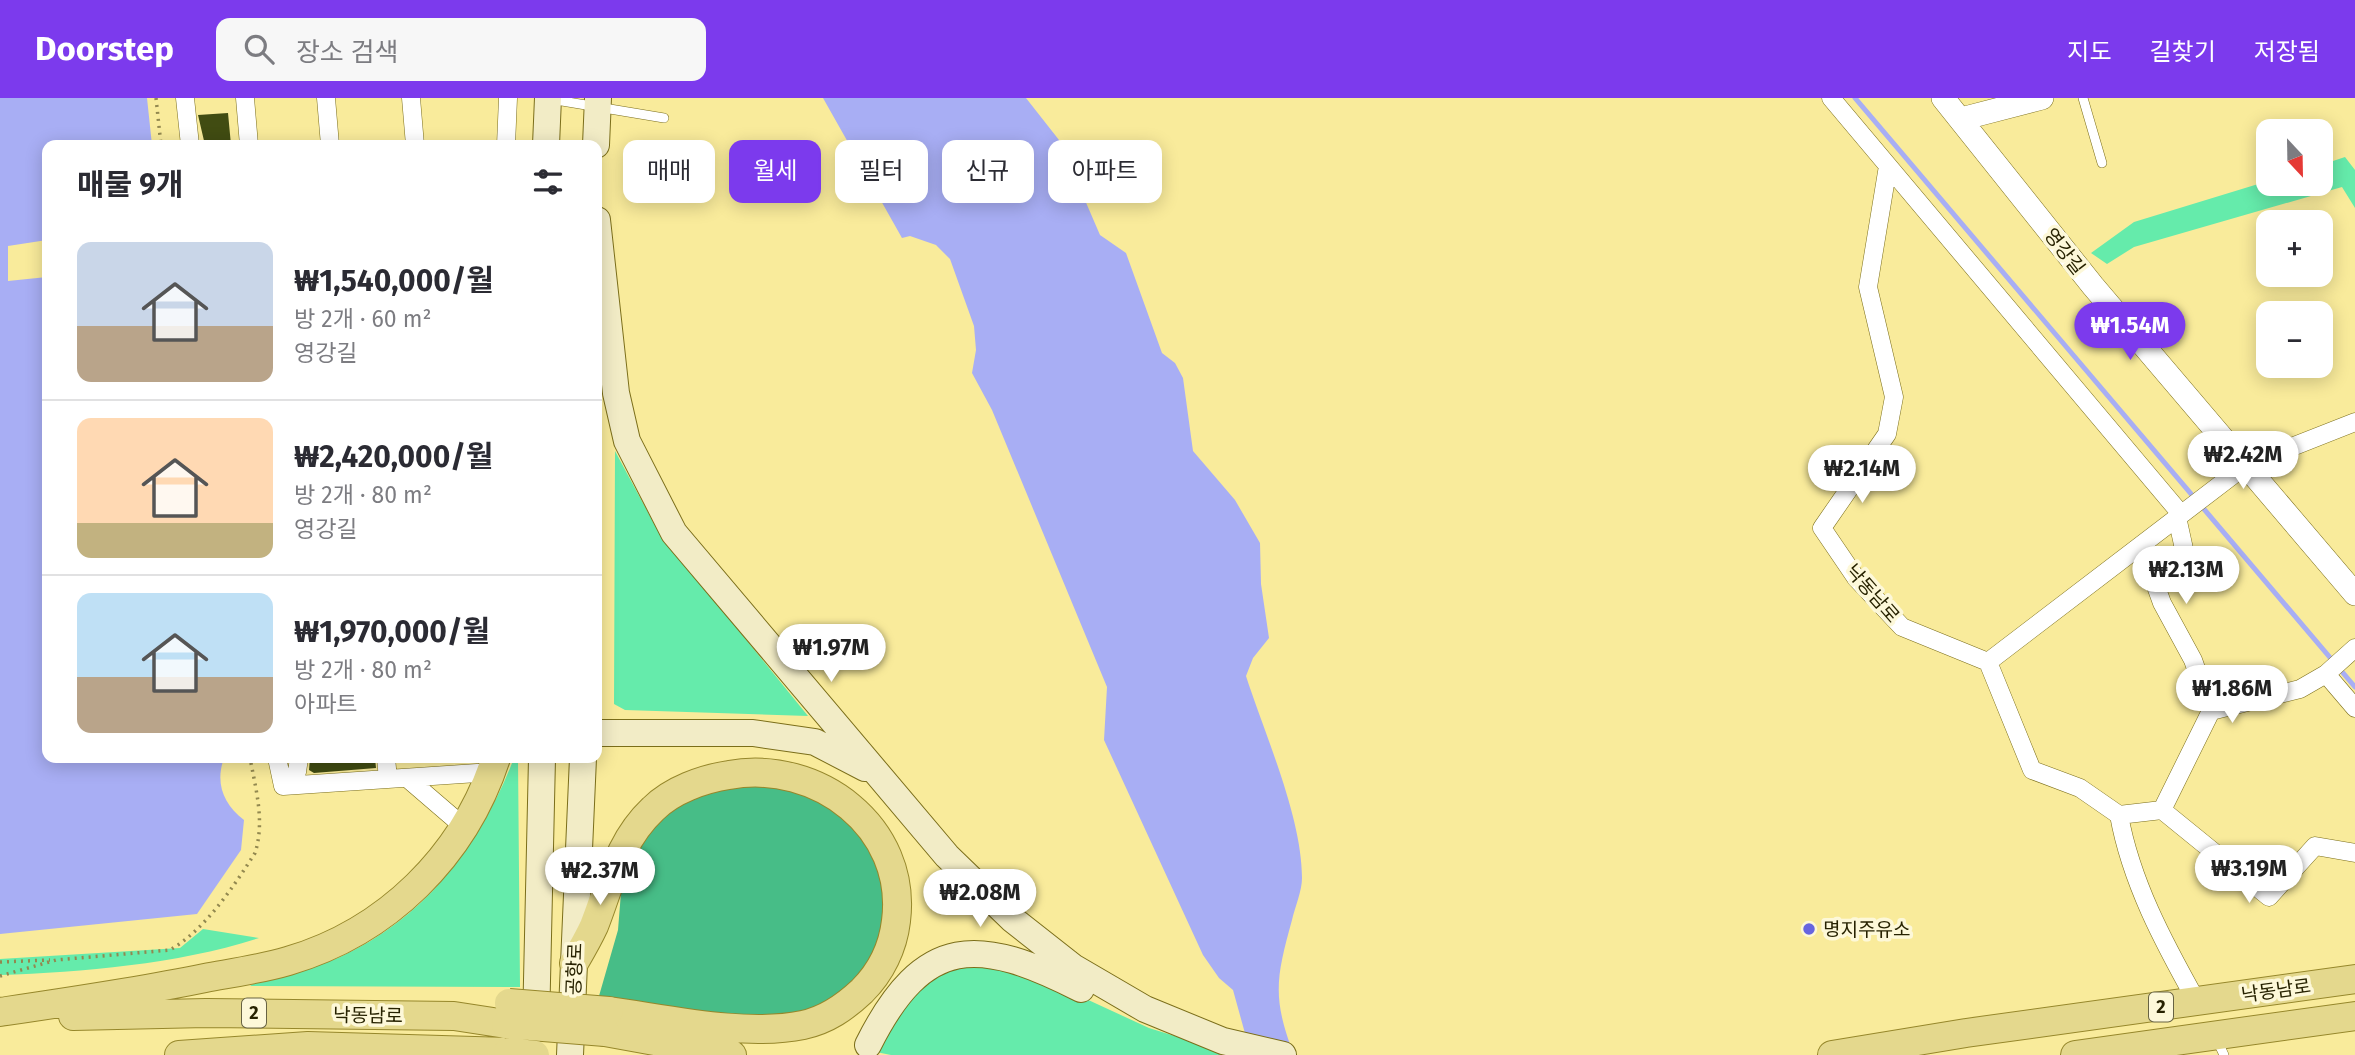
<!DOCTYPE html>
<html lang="ko">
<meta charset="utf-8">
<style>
:root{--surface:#fff;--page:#f7f7f7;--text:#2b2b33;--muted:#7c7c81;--line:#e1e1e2;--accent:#7c3aed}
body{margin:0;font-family:"Fira Sans","Noto Sans KR",sans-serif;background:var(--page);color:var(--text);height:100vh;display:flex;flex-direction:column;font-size:26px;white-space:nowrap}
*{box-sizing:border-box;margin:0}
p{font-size:23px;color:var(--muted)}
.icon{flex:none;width:38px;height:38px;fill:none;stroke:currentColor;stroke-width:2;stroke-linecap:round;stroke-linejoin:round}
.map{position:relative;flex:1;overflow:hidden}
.drawer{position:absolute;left:42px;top:42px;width:560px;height:623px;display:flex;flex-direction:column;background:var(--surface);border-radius:14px;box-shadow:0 4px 18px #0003}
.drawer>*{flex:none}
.banner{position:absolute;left:623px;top:42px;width:665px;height:63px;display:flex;gap:14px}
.needle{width:46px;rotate:158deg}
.tools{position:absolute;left:2256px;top:21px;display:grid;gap:14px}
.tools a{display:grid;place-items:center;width:77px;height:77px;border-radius:14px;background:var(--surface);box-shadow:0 4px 18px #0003;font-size:35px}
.price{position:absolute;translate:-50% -60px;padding:0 16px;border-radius:24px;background:#fff;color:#222;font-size:23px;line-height:46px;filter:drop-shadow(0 2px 4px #0008)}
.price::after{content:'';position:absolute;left:50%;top:42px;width:21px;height:16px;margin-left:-10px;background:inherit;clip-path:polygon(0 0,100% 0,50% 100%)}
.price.current{background:var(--accent);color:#fff}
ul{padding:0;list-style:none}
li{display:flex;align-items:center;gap:21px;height:175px;padding:0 35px}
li+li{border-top:2px solid var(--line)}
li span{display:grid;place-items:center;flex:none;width:196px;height:140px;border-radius:14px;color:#555}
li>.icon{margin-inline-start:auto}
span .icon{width:84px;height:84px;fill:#fffc;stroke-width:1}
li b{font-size:30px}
h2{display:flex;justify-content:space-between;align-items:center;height:84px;padding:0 35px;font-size:30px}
.pill{padding:0 24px;border-radius:14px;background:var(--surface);box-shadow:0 4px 18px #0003;font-size:24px;line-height:63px}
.pill.current{background:var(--accent);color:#fff}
header{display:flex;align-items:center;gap:42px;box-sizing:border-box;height:98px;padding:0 35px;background:var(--accent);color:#fff}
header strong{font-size:33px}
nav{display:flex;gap:38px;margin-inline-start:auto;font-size:24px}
.search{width:490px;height:63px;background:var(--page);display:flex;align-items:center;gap:18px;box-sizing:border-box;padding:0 24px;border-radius:14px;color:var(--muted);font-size:26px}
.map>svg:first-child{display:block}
.green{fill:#65ebab}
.forest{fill:#47bd87}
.water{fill:#a8aef4}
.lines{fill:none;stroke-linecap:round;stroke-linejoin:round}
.stream{stroke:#a8aef4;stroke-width:5}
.building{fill:#414c12}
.service-casing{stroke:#7b6e1a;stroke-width:10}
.minor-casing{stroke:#7b6e1a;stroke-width:19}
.tertiary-casing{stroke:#7b6e1a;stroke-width:24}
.secondary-casing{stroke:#7b6e1a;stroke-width:28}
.primary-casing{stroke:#96872b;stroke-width:30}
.path{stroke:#92884f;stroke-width:3.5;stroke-dasharray:2 5;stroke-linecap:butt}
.service{stroke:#fff;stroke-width:9}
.minor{stroke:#fff;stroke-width:18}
.tertiary{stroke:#fff;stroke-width:23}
.secondary{stroke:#f2ecc6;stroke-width:26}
.primary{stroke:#e4d88d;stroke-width:28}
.primary-bridge-casing{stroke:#96872b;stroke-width:30;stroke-linecap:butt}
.primary-bridge{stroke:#e4d88d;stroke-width:28}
.poi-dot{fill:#6765df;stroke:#fdf8d9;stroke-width:2.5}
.labels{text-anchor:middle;stroke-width:7;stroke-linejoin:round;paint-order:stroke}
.shield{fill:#fdf8d9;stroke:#676242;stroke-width:2}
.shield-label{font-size:18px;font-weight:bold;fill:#272201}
.street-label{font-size:19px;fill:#272201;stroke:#fdf8d9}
.poi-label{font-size:19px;fill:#272201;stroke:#fdf8d9;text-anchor:start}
</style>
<header>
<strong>Doorstep</strong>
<div class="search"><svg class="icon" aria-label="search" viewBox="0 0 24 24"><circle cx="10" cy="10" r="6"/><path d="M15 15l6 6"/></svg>장소 검색</div>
<nav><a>지도</a><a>길찾기</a><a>저장됨</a></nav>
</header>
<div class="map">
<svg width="2355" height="957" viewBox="0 0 2355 957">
<rect width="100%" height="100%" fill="#f9eb9b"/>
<path class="green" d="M 2345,59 L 2355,72 L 2355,110 L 2342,89 L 2134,149 L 2107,166 L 2091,155 L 2134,124 L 2268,83 L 2268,86 L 2320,86 L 2321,67 Z
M 615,353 L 658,433 L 808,618 L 625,612 L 614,606 Z
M 514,660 L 518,660 L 520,889 L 250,888 C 263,878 319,869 340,859 C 426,820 481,746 514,660 Z
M 203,831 L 259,840 C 179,866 84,874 0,877 L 0,861 L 180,850 Z
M 983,864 L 1045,882 L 1149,930 L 1236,957 L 891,957 L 876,954 L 898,910 L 947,870 Z"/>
<path class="forest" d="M 775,685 L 842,715 L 882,766 L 887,828 L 856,888 L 800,918 L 742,920 L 599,898 L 618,832 L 622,782 L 628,765 L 660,721 L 688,702 L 727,686 Z"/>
<path class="water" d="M 0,0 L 147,0 L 152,47 L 47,47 L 47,142 L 8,148 L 8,183 L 47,179 L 47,660 L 224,660 C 215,685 223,706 244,722 L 241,752 L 197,816 L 0,836 Z
M 823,0 L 1026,0 L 1059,42 L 1100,137 L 1126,155 L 1162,255 L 1175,265 L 1183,280 L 1193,353 L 1235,402 L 1260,445 L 1261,486 L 1269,540 L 1253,560 L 1246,578 C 1265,637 1302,719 1302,780 C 1302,793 1295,809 1292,822 C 1276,880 1272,900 1294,957 L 1251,957 L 1233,892 L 1219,880 L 1203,857 L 1104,642 L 1107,589 L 992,312 L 972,275 L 976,252 L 974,228 L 950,161 L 936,147 L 910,138 L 902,140 Z"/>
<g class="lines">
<path class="stream" d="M 1855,0 L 2355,589"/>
</g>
<path class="building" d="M 228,15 L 231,47 L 205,47 L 198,17 Z
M 310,660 L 375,660 L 376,670 L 314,675 L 309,672 Z"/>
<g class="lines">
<g class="service-casing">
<path id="service" d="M 2083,0 L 2102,65
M 550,1 L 664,20
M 2217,942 L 2224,957"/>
</g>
<g class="minor-casing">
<path id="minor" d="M 185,0 L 190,47
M 245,0 L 249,47
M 326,0 L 330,47
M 411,0 L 415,47
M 1831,0 L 2181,416
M 506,47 L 508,0
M 1888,68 L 1868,189 L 1894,299 L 1887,336 L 1822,430 L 1856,480 L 1902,529 L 1988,564 L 2032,672 L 2080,690 L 2119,717 C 2131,784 2164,845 2197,904
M 2177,419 L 2184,451 L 2153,480 L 2162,505 L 2193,562 L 2211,613
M 1988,564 L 2246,367 L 2355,324
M 2326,576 L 2355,610
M 277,660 L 283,688
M 386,660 L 388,681
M 407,680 L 464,729
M 283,688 L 492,674
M 283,688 L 297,674 L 299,660
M 2162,712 L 2211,613 L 2300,591 L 2326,576 L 2355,550
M 2162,712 L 2269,799 L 2315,748 L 2355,755
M 2119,717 L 2162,712"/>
</g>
<g class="tertiary-casing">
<path id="tertiary" d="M 1943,0 L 2093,188 L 2355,496
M 1961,21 L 2042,0"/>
</g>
<g class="secondary-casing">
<path id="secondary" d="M 546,47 L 548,0
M 596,47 L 598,0
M 597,122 L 616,295 L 627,343 L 674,435 L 947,758 L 1012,821 L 1073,869 L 1145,911 L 1223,943 L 1283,957
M 597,635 L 753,635 L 815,644 L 865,670
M 536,927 L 542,660
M 868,947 C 924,835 979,839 1081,891
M 570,957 L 583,660"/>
</g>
<g class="primary-casing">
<path id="primary" d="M 574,865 C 581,853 588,841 594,828 C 611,785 618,744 653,711 C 672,692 703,681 729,677 C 817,661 908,729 896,823 C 893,849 881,874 862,893 C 845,909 827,922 803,927 C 745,939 667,921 609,913
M 0,914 C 68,904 137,894 205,880 C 232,875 261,871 288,863 C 387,834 464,758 496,660
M 73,918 L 206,915 L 454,918 L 506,926
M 605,934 L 732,957
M 179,957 L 308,948 L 508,954
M 1832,957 L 1966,935 L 2355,881
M 2075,957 L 2355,918"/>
</g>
<path class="path" d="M 156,0 L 161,47
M 0,864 L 50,862
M 0,878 L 56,862 L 170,852 C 205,832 234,788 255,755 C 265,724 256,692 250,660"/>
<use href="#service" class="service"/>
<use href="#minor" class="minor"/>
<use href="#tertiary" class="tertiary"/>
<use href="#secondary" class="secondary"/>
<use href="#primary" class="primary"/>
<g class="primary-bridge-casing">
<path id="primary-bridge" d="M 509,905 L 609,913
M 506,926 L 605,934
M 508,954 L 535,957"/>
</g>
<use href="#primary-bridge" class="primary-bridge"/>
</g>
<circle class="poi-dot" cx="1809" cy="831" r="7"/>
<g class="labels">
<g class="shield">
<rect x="2149" y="894.5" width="24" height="29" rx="5"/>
<rect x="242" y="900.5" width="24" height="29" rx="5"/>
</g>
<g class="shield-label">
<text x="2161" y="915">2</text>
<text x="254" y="921">2</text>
</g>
<g class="street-label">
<text transform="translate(2065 153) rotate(52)" y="7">영강길</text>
<text transform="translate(1873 495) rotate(49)" y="7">낙동남로</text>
<text transform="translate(574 871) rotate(-88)" y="7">공항로</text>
<text transform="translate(2276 892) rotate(-8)" y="7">낙동남로</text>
<text transform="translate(368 917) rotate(1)" y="7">낙동남로</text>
</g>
<g class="poi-label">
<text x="1823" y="838">명지주유소</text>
</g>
</g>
</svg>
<div class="tools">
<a><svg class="needle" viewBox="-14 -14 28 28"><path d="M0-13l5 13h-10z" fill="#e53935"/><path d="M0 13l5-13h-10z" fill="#7c7c81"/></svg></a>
<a>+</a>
<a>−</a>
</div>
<b class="price current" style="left:2130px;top:264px">₩1.54M</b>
<b class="price" style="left:2243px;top:393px">₩2.42M</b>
<b class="price" style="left:1862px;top:407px">₩2.14M</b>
<b class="price" style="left:2186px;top:508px">₩2.13M</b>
<b class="price" style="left:831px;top:586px">₩1.97M</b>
<b class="price" style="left:2232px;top:627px">₩1.86M</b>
<b class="price" style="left:2249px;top:807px">₩3.19M</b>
<b class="price" style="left:600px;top:809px">₩2.37M</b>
<b class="price" style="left:980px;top:831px">₩2.08M</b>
<div class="banner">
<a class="pill">매매</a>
<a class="pill current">월세</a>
<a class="pill">필터</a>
<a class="pill">신규</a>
<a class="pill">아파트</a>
</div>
<section class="drawer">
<h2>매물 9개<svg class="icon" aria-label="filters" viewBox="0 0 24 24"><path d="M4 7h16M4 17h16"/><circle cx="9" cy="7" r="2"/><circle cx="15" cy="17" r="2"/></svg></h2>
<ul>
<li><span style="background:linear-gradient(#c9d6e8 60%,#b9a48a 0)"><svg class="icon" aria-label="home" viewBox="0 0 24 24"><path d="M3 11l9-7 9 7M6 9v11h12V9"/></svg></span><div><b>₩1,540,000/월</b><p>방 2개 · 60 m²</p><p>영강길</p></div></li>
<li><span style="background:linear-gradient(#ffd9b3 75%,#c2b280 0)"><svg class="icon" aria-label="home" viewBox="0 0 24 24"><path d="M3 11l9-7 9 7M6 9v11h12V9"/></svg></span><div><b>₩2,420,000/월</b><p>방 2개 · 80 m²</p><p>영강길</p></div></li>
<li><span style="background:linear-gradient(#bfe0f5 60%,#b9a48a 0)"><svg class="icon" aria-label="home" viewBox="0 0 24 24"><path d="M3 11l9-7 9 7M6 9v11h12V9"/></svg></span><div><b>₩1,970,000/월</b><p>방 2개 · 80 m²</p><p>아파트</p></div></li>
</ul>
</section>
</div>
